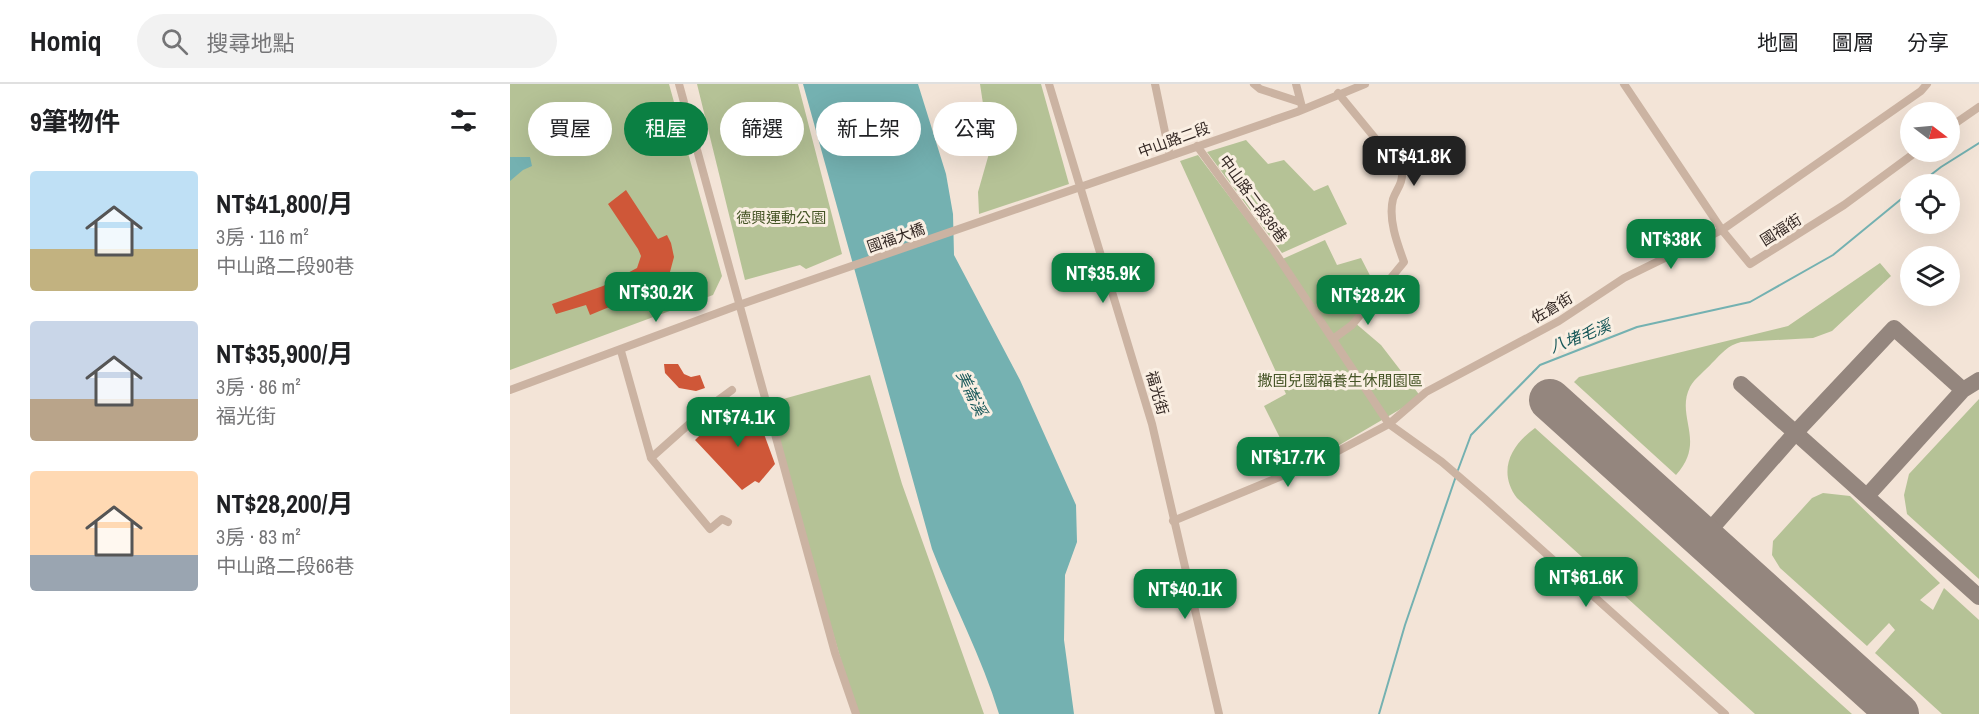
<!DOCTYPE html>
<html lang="zh-TW">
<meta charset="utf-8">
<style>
:root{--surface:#fff;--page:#f2f2f2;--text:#202124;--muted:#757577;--line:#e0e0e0;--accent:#0b8043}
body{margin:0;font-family:"Archivo Narrow","Noto Sans TC",sans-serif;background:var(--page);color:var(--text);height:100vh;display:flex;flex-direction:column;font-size:22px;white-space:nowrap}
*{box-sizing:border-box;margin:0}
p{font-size:20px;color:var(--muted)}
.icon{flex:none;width:33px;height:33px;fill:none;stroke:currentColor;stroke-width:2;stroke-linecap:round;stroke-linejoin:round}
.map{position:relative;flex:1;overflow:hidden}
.panel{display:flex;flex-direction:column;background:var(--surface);width:510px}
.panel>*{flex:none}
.guide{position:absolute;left:18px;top:18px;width:570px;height:54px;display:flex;gap:12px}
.needle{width:39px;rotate:106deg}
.buttons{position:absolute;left:1390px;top:18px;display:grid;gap:12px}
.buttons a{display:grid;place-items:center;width:60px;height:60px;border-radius:50%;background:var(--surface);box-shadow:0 6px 24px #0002;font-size:30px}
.price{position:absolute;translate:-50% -51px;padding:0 14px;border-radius:12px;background:var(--accent);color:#fff;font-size:20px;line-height:39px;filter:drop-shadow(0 2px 3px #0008)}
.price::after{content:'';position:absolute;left:50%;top:36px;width:18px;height:14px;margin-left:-9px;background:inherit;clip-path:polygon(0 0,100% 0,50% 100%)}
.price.on{background:#222;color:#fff}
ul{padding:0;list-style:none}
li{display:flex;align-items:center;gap:18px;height:150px;padding:0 30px}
li span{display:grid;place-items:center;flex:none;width:168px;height:120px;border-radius:6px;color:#555}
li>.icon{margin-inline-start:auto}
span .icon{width:72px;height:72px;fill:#fffc;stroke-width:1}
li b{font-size:26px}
h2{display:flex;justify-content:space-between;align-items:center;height:72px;padding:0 30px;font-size:26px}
.tag{padding:0 21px;border-radius:27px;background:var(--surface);box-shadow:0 6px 24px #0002;font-size:21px;line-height:54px}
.tag.on{background:var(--accent);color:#fff}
header{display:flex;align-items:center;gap:36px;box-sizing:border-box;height:84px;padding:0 30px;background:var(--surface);border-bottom:2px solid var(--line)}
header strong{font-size:28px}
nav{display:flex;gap:33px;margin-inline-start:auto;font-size:21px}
.search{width:420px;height:54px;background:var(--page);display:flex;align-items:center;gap:15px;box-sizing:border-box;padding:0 21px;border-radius:33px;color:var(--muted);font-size:22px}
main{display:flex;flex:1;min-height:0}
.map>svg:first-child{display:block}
.green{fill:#b5c296}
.water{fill:#74b1b1}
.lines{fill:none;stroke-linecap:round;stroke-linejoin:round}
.stream{stroke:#74b1b1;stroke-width:2}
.taxiway{stroke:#94867e;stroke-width:16}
.runway{stroke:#94867e;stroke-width:42}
.building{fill:#cf5738}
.minor{stroke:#cbb3a2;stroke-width:8}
.labels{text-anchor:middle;stroke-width:6;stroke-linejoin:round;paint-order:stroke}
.street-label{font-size:15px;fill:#352925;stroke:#faefe3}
.park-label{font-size:15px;fill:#465527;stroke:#faefe3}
.water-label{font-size:16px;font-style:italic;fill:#185859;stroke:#faefe3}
</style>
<header>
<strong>Homiq</strong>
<div class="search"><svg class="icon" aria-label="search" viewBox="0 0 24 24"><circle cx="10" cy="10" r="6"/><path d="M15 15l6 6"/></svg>搜尋地點</div>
<nav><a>地圖</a><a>圖層</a><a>分享</a></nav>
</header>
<main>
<section class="panel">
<h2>9筆物件<svg class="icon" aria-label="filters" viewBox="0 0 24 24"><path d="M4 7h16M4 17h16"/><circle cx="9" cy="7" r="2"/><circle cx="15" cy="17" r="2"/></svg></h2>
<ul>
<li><span style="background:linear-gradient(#bfe0f5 65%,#c2b280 0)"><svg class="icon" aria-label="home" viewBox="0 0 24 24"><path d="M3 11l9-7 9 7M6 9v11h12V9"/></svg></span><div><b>NT$41,800/月</b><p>3房 · 116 m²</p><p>中山路二段90巷</p></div></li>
<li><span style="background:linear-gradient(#c9d6e8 65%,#b9a48a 0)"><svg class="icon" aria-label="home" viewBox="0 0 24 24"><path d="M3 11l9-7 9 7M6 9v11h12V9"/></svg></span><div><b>NT$35,900/月</b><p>3房 · 86 m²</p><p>福光街</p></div></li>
<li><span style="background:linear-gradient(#ffd9b3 70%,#9aa5b1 0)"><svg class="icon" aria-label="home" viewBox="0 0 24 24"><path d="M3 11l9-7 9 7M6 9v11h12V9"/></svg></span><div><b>NT$28,200/月</b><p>3房 · 83 m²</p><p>中山路二段66巷</p></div></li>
</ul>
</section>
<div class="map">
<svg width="1469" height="630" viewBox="0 0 1469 630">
<rect width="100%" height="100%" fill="#f3e4d7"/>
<path class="green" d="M 0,0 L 159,0 L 212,192 L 203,211 L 0,286 Z
M 187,0 L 288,0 L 332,170 L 296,185 L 290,181 L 235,196 Z
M 470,0 L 531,0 L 559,100 L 469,130 L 468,108 L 480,66 Z
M 736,56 L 758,80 L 774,76 L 804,107 L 818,101 L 837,140 L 772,169 L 697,68 Z
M 688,71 L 768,177 L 815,156 L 827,181 L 851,174 L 868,207 L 844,238 L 871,261 L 911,313 L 809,373 L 770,354 L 754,322 L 776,310 L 670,77 Z
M 1370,179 L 1381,192 L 1322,247 L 1303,254 L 1231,258 C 1218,261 1211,270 1202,279 C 1196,286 1184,295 1180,303 C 1165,333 1197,357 1166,391 L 1064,298 L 1069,293 L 1278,242 Z
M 360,291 L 392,400 L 474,630 L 347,630 L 255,320 Z
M 1469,315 L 1469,495 L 1397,430 L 1394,411 L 1399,390 Z
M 1025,344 L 1342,630 L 1245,630 L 1007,414 C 987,387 1001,361 1025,344 Z
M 1313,409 L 1340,412 L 1430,499 L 1410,516 L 1423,526 L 1434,504 L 1469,536 L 1469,630 L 1432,630 L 1365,569 L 1385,546 L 1379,539 L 1357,562 L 1270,484 L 1262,471 L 1263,457 L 1302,414 Z"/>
<path class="water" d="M 293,0 L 408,0 L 436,90 L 443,130 L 444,171 L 510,296 L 566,421 L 567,458 L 555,491 L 554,556 L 564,630 L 489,630 C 472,573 443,520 422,465 Z
M 0,73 L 20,73 L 22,82 L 13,86 L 0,97 Z"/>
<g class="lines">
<path class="stream" d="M 1409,100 L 1431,83 L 1469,59
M 948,386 L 961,351 L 1030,281 L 1127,243 L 1240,218 L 1323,171 L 1401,107
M 869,630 L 895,541 L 946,392"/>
<path class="taxiway" d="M 1231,300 L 1469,513
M 1357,412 L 1453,306 L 1469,296
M 1193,454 L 1286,348 L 1384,244 L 1453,306"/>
<path class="runway" d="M 1040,316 L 1388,630"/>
</g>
<path class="building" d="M 116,106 L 148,155 L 157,151 L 161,159 L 164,173 L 157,199 L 137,216 L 133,209 L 80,231 L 76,221 L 46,230 L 42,220 L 93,202 L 127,184 L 131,172 L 128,165 L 98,120 Z
M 154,280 L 168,280 L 174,290 L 181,293 L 190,291 L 195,304 L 186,307 L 169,304 L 155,289 Z
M 213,329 L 227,329 L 241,337 L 244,335 L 257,347 L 254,350 L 265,380 L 249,399 L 245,397 L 232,406 L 185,356 Z"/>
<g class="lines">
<path class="minor" d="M 169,0 L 325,569 L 346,630
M 539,0 L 642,340 L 709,630
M 645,0 L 660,72
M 744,0 L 750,5 L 790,18
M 786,0 L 792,23
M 1114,0 L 1212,146 L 1240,180 L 1334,121 L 1406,68
M 1440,43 L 1469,23
M 687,62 L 764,167 L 879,340 L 932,378 L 975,415 L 1215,630
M 823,255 L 842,241 L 894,178 C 887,159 878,135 883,115 C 887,104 893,100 892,87 L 828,9
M 111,267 L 141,374
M 0,306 L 229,221 L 787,28 L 855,0
M 663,437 L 813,375 L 879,340 L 916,308 L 1049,237 L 1114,194 L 1212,146 L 1411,7 L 1417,0
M 218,438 L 212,435 L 200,445 L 141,374 L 196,325 L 222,306"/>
</g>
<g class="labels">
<g class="street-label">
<text transform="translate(664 56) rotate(-20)" y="5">中山路二段</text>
<text transform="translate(743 115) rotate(54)" y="5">中山路二段36巷</text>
<text transform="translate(1271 146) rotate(-32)" y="5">國福街</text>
<text transform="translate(386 154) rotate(-19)" y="5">國福大橋</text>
<text transform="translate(1042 224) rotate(-31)" y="5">佐倉街</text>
<text transform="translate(647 309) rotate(74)" y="5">福光街</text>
</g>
<g class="park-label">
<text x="271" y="139">德興運動公園</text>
<text x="830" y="302">撒固兒國福養生休閒園區</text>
</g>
<g class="water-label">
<text transform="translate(1070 252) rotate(-21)" y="6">八堵毛溪</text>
<text transform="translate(462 309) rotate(64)" y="6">美崙溪</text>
</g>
</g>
</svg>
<div class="buttons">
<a><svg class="needle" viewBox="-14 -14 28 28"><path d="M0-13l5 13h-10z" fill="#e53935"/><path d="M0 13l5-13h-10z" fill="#757577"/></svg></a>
<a><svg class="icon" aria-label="locate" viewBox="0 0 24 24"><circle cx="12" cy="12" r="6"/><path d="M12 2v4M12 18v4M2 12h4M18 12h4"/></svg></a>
<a><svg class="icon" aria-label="layers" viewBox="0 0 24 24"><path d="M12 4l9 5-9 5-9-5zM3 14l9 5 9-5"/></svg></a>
</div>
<b class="price on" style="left:904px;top:103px">NT$41.8K</b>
<b class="price" style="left:1161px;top:186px">NT$38K</b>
<b class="price" style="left:593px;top:220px">NT$35.9K</b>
<b class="price" style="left:146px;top:239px">NT$30.2K</b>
<b class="price" style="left:858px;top:242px">NT$28.2K</b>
<b class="price" style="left:228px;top:364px">NT$74.1K</b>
<b class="price" style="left:778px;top:404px">NT$17.7K</b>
<b class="price" style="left:1076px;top:524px">NT$61.6K</b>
<b class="price" style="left:675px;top:536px">NT$40.1K</b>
<div class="guide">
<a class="tag">買屋</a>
<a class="tag on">租屋</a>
<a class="tag">篩選</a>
<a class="tag">新上架</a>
<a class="tag">公寓</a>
</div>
</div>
</main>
